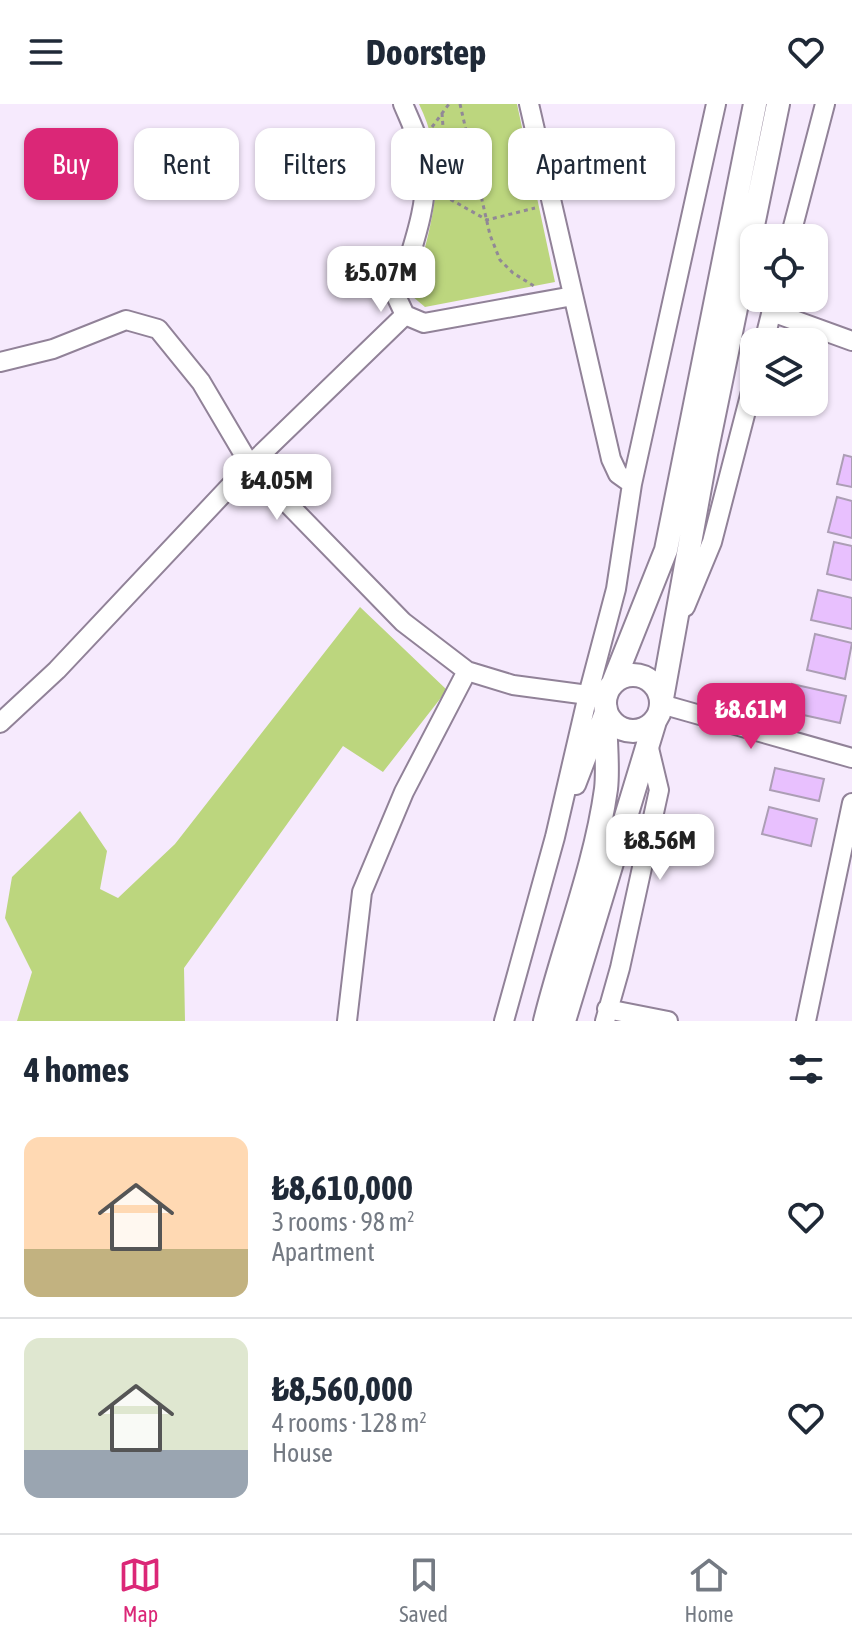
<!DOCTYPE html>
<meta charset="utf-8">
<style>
:root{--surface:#fff;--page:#f6f6f7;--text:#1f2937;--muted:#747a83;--line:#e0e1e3;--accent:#db2777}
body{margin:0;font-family:"Asap Condensed",sans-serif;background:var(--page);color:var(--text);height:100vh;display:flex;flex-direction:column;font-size:30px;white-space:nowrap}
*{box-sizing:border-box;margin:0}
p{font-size:26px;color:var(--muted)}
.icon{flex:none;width:44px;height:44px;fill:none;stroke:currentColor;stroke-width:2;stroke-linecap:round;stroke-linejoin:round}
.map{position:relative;height:917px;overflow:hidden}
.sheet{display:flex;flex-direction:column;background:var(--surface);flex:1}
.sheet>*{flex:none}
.banner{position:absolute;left:24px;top:24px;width:804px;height:72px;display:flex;gap:16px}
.tools{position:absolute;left:740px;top:120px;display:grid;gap:16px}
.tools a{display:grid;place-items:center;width:88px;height:88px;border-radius:16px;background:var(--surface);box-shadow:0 2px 6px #0004;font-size:40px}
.price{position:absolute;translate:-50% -68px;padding:0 18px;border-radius:16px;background:#fff;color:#222;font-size:26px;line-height:52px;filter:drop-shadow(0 2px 4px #0008)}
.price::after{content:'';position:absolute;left:50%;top:48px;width:24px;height:18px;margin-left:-12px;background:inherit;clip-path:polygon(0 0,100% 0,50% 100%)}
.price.current{background:var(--accent);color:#fff}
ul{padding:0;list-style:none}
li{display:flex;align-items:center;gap:24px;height:200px;padding:0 24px}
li+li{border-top:2px solid var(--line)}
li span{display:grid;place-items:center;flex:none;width:224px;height:160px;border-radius:16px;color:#555}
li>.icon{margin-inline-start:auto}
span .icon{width:96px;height:96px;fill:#fffc;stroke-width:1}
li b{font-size:34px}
h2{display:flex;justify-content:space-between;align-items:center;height:96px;padding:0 24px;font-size:34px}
.pill{padding:0 28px;border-radius:16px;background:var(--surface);box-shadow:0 2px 6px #0004;font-size:28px;line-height:72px}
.pill.current{background:var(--accent);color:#fff}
header{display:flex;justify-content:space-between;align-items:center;height:104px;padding:0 24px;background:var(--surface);font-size:36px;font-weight:700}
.tab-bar{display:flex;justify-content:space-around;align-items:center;height:112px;border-top:2px solid var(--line);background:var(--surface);font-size:22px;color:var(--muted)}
.tab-bar a{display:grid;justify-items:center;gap:4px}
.tab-bar .current{color:var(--accent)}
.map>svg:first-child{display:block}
.green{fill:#bcd67e}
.building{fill:#e8c0fe;stroke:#ac9eb5;stroke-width:2}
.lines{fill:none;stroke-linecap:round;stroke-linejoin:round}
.minor-casing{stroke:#918298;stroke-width:22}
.tertiary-casing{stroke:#918298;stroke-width:26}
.path{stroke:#918896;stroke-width:3;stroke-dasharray:4 4;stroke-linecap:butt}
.minor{stroke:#fff;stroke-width:18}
.tertiary{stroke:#fff;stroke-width:22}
</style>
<header><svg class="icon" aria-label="menu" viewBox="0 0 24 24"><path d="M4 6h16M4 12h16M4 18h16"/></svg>Doorstep<svg class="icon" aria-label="heart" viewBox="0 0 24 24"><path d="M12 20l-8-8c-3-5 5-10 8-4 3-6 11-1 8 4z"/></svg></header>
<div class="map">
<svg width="852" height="917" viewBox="0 0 852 917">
<rect width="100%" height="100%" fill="#f6eafd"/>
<path class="green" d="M 419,0 L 517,0 L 555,178 L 425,203 L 412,192 C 430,123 452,68 419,0 Z
M 360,503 L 447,586 L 383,668 L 343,642 L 184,864 L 185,917 L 17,917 L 32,868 L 5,814 L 12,773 L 80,707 L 107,747 L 100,785 L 118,794 L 175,740 Z"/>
<path class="building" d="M 844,351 L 852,353 L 852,383 L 837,380 Z
M 837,393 L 852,397 L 852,434 L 828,428 Z
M 834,438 L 852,442 L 852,476 L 827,470 Z
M 818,486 L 852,494 L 852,525 L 811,516 Z
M 815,530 L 852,539 L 845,575 L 807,566 Z
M 792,580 L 846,592 L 840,619 L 785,607 Z
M 775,664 L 824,675 L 819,697 L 770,686 Z
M 769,703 L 817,715 L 811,742 L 762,730 Z"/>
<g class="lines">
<g class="minor-casing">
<path id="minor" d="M 403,0 C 411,19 421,39 424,59 C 431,100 408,154 397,194 L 405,211 L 424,219 L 573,192
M 529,0 L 611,355 L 618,370 L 632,380
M 790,134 L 825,0
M 772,208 L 852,237
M 764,238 L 775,194
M 0,258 L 53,245 L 126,216 L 158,225 L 201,278 L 250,361 L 405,211
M 685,503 L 712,438 L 754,276
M 600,595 L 588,591 L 616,485 L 632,380 L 716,0
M 661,600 L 852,654
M 0,619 L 57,566 L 250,361 L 403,518 L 467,567 L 513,581 L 588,591 L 555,733 L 504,917
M 576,681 L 603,611
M 607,905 L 668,917
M 347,917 L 362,788 L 404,688 L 467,567
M 605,917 L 620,864 L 659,686 L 648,640
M 806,917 L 852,699"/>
</g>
<g class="tertiary-casing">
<path id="tertiary" d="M605 599a28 28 0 1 1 56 0a28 28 0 1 1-56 0Z
M 613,579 L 666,446 L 755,0
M 661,600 L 706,350 L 778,0
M 545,917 C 564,840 595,764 606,685 C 609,659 604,631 606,605
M 564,917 L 655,617"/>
</g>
<path class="path" d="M 460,0 L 490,131 L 500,156 L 513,169 L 534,182
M 442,9 L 448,94 L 487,116 L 535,104
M 432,23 L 449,0"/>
<use href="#minor" class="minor"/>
<use href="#tertiary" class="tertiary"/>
</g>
</svg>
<div class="tools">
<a><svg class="icon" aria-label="locate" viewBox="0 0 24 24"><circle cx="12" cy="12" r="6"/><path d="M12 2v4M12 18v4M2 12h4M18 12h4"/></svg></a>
<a><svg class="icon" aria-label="layers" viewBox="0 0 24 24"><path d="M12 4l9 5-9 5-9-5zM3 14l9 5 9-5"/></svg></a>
</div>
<b class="price" style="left:381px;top:210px">₺5.07M</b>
<b class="price" style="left:277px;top:418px">₺4.05M</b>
<b class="price current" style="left:751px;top:647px">₺8.61M</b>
<b class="price" style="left:660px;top:778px">₺8.56M</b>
<div class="banner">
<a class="pill current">Buy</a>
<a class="pill">Rent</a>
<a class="pill">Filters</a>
<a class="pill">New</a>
<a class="pill">Apartment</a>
</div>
</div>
<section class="sheet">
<h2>4 homes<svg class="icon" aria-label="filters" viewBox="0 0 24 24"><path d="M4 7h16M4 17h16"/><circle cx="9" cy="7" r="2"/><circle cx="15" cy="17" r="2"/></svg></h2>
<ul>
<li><span style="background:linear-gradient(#ffd9b3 70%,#c2b280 0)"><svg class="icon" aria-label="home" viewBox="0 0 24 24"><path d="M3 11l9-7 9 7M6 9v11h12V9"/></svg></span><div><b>₺8,610,000</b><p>3 rooms · 98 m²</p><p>Apartment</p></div><svg class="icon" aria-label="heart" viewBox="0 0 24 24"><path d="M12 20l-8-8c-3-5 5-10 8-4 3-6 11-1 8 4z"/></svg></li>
<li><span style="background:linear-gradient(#dfe7d0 70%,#9aa5b1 0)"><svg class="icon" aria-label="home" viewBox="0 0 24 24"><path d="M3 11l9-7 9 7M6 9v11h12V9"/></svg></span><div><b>₺8,560,000</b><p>4 rooms · 128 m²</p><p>House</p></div><svg class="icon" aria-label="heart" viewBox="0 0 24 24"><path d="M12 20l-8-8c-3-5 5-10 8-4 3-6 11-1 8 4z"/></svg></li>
</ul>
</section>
<nav class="tab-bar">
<a class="current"><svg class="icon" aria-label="map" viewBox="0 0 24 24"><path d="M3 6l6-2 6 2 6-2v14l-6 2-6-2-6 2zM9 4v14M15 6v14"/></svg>Map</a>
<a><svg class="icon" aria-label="saved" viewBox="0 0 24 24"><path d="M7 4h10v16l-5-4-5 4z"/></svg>Saved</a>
<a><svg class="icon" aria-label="home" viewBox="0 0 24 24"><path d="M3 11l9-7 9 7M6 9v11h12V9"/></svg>Home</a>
</nav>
